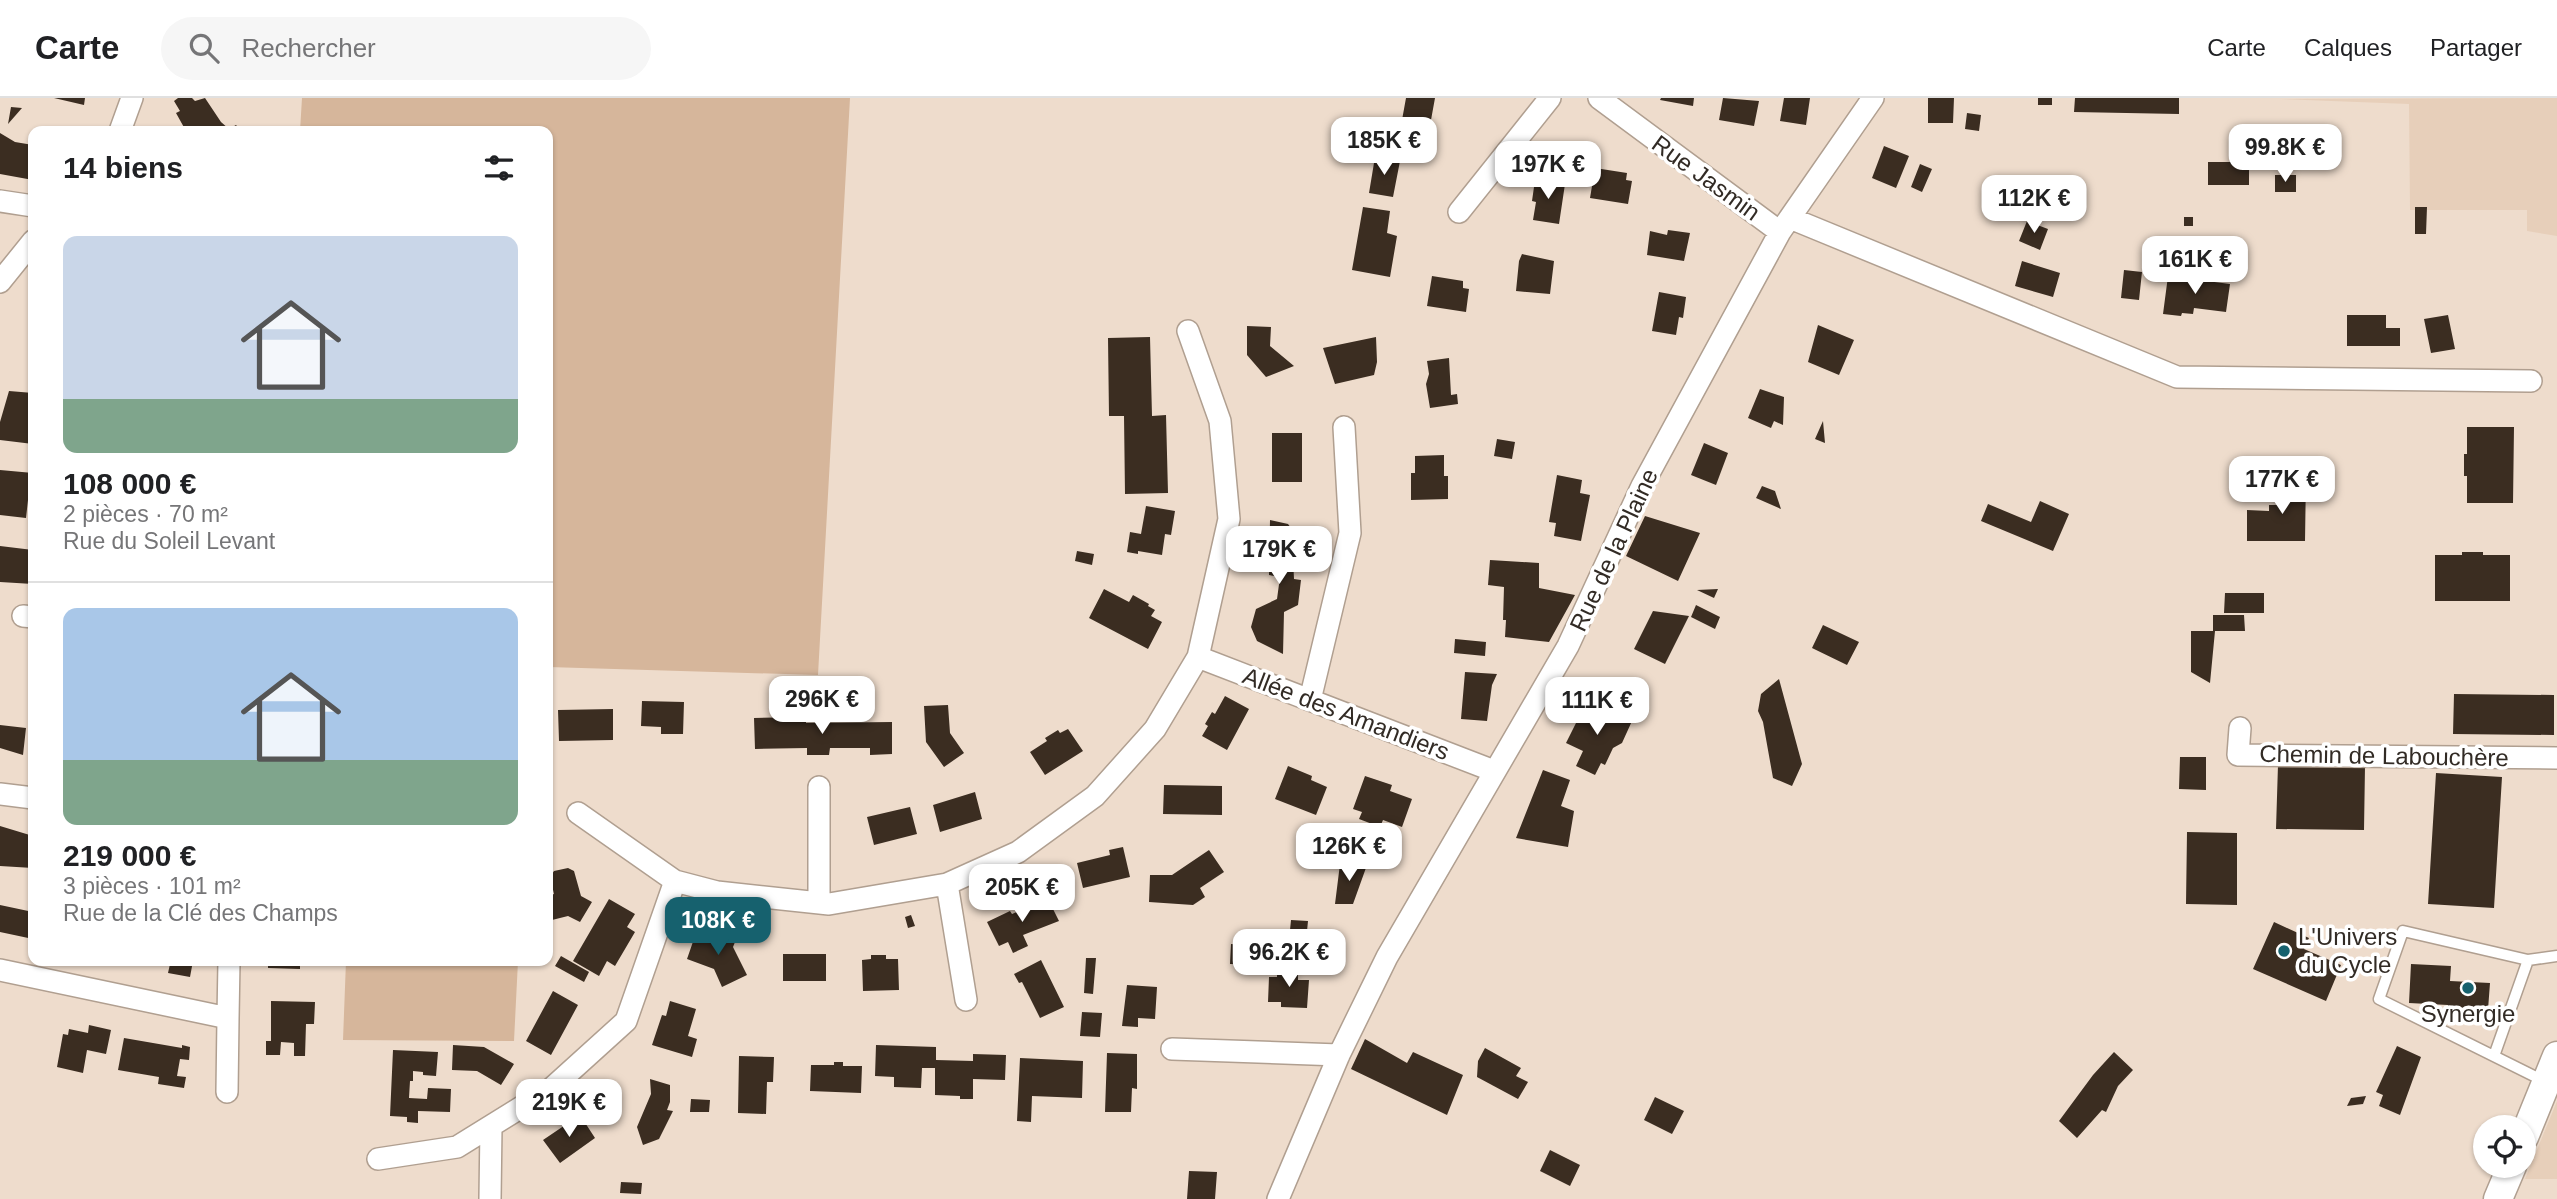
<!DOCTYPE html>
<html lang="fr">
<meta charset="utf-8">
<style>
:root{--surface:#fff;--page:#f6f6f6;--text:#202124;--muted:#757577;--line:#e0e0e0;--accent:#16616e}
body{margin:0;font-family:Arial,sans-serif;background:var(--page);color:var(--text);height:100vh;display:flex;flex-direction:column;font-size:26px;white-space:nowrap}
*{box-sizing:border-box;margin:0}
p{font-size:23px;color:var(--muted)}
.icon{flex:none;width:38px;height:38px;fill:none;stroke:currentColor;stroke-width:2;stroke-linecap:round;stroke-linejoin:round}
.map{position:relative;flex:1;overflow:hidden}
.drawer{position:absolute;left:28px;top:28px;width:525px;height:840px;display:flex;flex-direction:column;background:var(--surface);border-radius:14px;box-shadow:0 2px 5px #0004}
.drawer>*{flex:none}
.buttons{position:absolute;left:2473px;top:1017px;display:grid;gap:14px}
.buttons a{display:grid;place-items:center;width:63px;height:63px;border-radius:50%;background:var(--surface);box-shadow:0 2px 5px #0004;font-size:35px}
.price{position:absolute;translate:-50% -60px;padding:0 16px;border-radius:14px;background:#fff;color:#222;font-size:23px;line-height:46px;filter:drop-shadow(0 2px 4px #0008)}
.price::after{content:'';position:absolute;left:50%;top:42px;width:21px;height:16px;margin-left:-10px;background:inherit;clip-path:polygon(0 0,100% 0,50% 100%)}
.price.on{background:var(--accent);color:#fff}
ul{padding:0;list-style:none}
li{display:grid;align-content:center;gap:14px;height:371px;padding:0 35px}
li+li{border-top:2px solid var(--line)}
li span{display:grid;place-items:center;height:217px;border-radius:14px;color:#555}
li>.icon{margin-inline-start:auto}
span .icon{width:126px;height:126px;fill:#fffc;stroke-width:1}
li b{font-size:30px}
h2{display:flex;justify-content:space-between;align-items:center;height:84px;padding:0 35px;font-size:30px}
header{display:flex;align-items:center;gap:42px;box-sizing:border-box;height:98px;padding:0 35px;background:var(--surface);border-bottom:2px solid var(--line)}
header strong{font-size:33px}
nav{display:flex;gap:38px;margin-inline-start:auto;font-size:24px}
.search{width:490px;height:63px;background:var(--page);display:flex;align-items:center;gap:18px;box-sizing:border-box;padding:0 24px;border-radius:38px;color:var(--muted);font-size:26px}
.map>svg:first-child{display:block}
.built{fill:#e7cfba}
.green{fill:#d6b69b}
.building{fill:#3b2d21}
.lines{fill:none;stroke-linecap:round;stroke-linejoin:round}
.service-casing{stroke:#b09f90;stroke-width:13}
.minor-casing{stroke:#b09f90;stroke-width:24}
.tertiary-casing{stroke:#b09f90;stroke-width:31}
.service{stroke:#fff;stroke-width:10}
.minor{stroke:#fff;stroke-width:21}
.tertiary{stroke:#fff;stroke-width:28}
.poi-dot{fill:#16616e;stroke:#fff;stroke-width:2.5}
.labels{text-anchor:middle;stroke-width:7;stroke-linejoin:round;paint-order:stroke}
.street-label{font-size:24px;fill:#322b25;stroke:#fff}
.poi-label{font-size:24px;fill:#322b25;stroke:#fff;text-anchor:start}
</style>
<header>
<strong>Carte</strong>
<div class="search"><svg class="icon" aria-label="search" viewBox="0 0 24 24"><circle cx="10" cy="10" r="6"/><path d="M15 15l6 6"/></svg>Rechercher</div>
<nav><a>Carte</a><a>Calques</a><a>Partager</a></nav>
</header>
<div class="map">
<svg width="2557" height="1101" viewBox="0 0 2557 1101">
<rect width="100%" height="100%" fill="#eedccc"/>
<path class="built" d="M 2557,0 L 2557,138 L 2527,133 L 2527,112 L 2410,112 L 2409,6 L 2281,1 Z
M 2557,1003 L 2557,1081 L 2525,1081 Z"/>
<path class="green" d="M 302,0 L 850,0 L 818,577 L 548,569 L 548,33 L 300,33 Z
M 346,863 L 518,863 L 514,943 L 343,942 Z"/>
<path class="building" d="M 54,0 L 85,0 L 84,7 Z
M 178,0 L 192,0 L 195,3 L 205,0 L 221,24 L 229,31 L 236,27 L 241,33 L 186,33 L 176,15 L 180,13 L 174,3 Z
M 1406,0 L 1435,0 L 1431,22 L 1428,21 L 1425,37 L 1400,33 Z
M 1661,0 L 1694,0 L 1693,8 L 1660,2 Z
M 1723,0 L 1759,3 L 1754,28 L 1719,22 Z
M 1784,0 L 1810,0 L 1806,27 L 1780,23 Z
M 1928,0 L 1954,0 L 1953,25 L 1928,25 Z
M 2038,0 L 2052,0 L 2052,7 L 2038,7 Z
M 2075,0 L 2179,0 L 2179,16 L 2074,14 Z
M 11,9 L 22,10 L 8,26 Z
M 1967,15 L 1981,17 L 1979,33 L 1965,31 Z
M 0,35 L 15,44 L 33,47 L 33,82 L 0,76 Z
M 1884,48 L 1909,58 L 1896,90 L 1872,80 Z
M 1375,59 L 1400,63 L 1393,99 L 1369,95 Z
M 2208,64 L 2249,64 L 2249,87 L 2208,87 Z
M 1920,66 L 1932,71 L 1922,94 L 1911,89 Z
M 1595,70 L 1627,75 L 1626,82 L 1632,83 L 1628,106 L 1590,100 Z
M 2275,77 L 2296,77 L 2296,94 L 2275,94 Z
M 1535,82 L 1565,86 L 1559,126 L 1533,122 L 1536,104 L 1532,103 Z
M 1363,109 L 1390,113 L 1387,135 L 1397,138 L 1390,179 L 1352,172 Z
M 2415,109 L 2427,109 L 2426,136 L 2415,136 Z
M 2184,119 L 2193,119 L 2193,128 L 2184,128 Z
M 2027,123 L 2048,131 L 2040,152 L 2019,143 Z
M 1668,132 L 1690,135 L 1684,163 L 1647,157 L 1650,133 L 1667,137 Z
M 1522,156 L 1554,163 L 1550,196 L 1516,193 L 1519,163 Z
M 2022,163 L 2060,175 L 2053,199 L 2015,188 Z
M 2124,172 L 2142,174 L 2139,202 L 2121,200 Z
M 1432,178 L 1463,183 L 1463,190 L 1469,191 L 1466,214 L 1427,208 Z
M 2168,178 L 2230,186 L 2226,214 L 2194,210 L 2193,216 L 2182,215 L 2181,218 L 2163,216 Z
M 1659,194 L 1686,199 L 1683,220 L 1679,219 L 1676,237 L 1652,233 Z
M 2347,217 L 2386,217 L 2386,230 L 2400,230 L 2400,248 L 2347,248 Z
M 2448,217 L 2455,251 L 2431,255 L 2424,221 Z
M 1818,227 L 1854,242 L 1839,277 L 1808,264 Z
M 1247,228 L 1271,229 L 1270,248 L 1294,268 L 1266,279 L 1247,257 Z
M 1150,239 L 1152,318 L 1166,317 L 1168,395 L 1125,396 L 1124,318 L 1109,318 L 1108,240 Z
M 1376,239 L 1377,264 L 1374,277 L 1335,286 L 1323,250 Z
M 1449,260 L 1451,297 L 1457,296 L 1458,306 L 1430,310 L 1426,286 L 1429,276 L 1427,263 Z
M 1760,291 L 1784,299 L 1783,327 L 1774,323 L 1771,330 L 1748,320 Z
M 9,293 L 33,295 L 33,346 L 0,342 L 0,324 Z
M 1823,323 L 1825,345 L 1815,341 Z
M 2467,329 L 2514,329 L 2513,405 L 2467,405 L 2467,378 L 2464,378 L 2464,356 L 2467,356 Z
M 1272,335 L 1302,335 L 1302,384 L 1272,384 Z
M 1497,341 L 1515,344 L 1512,361 L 1494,358 Z
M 1704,345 L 1728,355 L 1716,387 L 1691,377 Z
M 1444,357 L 1444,378 L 1448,378 L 1448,401 L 1411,402 L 1411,375 L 1415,375 L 1415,358 Z
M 0,372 L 33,375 L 32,402 L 28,402 L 26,420 L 0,417 Z
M 2285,376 L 2306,377 L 2305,443 L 2247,443 L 2247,412 L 2269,413 L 2269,407 L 2285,407 Z
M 1557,377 L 1582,382 L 1580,395 L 1590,397 L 1581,443 L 1554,438 L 1556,425 L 1549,424 Z
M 1762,388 L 1775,393 L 1781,411 L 1756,400 Z
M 2040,403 L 2069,416 L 2053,453 L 1981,423 L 1988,406 L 2031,424 Z
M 1146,408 L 1175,413 L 1171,437 L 1165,436 L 1162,457 L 1138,453 L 1138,456 L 1127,454 L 1130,434 L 1141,436 Z
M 1645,418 L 1700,435 L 1678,483 L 1626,458 Z
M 1270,422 L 1288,426 L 1306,450 L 1306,457 L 1293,460 L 1294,481 L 1301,482 L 1298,507 L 1284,514 L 1283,556 L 1257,543 L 1251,529 L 1256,511 L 1277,501 L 1280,479 L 1269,477 Z
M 0,448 L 33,452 L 33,486 L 0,484 Z
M 1077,453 L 1094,456 L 1092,467 L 1075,463 Z
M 2462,454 L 2483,454 L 2483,457 L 2510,457 L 2510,503 L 2435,503 L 2435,457 L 2462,457 Z
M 1490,462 L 1539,465 L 1539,490 L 1575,497 L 1549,544 L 1505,539 L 1506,522 L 1503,522 L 1504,489 L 1488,487 Z
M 1104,491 L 1129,504 L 1133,497 L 1149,506 L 1148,508 L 1155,512 L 1151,518 L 1162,524 L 1148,551 L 1089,520 Z
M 1718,491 L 1714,500 L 1697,492 Z
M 2225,495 L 2264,495 L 2264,515 L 2224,515 Z
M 1696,507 L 1720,519 L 1715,531 L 1691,519 Z
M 1653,513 L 1689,518 L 1665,566 L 1634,551 Z
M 2213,517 L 2244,517 L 2245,533 L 2215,533 L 2210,585 L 2191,574 L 2191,533 L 2213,533 Z
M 1823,527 L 1859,544 L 1847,567 L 1812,550 Z
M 1455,541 L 1486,544 L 1485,558 L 1454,555 Z
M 1465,574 L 1497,576 L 1492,587 L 1487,623 L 1461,621 Z
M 1779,581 L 1802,666 L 1792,688 L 1773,680 L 1763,624 L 1758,613 L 1761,596 Z
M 2454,596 L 2554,597 L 2554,637 L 2453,636 Z
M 1225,598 L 1249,611 L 1227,652 L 1202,638 L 1208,628 L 1205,626 L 1212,614 L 1215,616 Z
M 642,603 L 684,604 L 683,636 L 661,636 L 661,629 L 641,628 Z
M 948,607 L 950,635 L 964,655 L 944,669 L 926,644 L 924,608 Z
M 1585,607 L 1632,623 L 1622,645 L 1613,650 L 1605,667 L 1601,665 L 1595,677 L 1576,668 L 1583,653 L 1566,645 Z
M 613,611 L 613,642 L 559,643 L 558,612 Z
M 806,619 L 806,625 L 892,624 L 892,656 L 870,657 L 870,650 L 830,650 L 829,657 L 807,657 L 807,650 L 755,651 L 754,620 Z
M 0,627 L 26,630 L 23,657 L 0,650 Z
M 1068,631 L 1083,653 L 1045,677 L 1030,654 L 1047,643 L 1045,640 L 1058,632 L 1060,635 Z
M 2180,659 L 2206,659 L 2206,692 L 2179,691 Z
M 2278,667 L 2365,668 L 2364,732 L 2276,731 Z
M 1288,668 L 1312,678 L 1311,682 L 1327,689 L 1316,717 L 1275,701 Z
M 1543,672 L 1570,682 L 1561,708 L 1574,713 L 1568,749 L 1516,740 Z
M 2436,675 L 2502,679 L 2494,810 L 2428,806 Z
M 1365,678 L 1392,687 L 1390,693 L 1412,701 L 1402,729 L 1383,722 L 1380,729 L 1359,721 L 1362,714 L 1353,711 Z
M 1164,687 L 1222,688 L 1222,717 L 1163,716 Z
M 975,694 L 982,721 L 940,734 L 933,707 Z
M 910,709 L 917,736 L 874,747 L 867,719 Z
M 0,728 L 33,738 L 33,770 L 0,768 Z
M 2187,734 L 2237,735 L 2237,807 L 2186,806 Z
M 1123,749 L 1130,779 L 1083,790 L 1077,765 L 1110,757 L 1109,752 Z
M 1209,752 L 1224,774 L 1200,790 L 1205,799 L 1193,807 L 1149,804 L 1150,777 L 1172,777 Z
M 1340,766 L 1367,767 L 1353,806 L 1335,806 Z
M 568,770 L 574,773 L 581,798 L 592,804 L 580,824 L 568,818 L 548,823 L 548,798 L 554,796 L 550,779 L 554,773 Z
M 609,801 L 635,816 L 627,829 L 635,834 L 615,868 L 607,863 L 599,878 L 573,863 Z
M 1048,801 L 1059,823 L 1023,837 L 1028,848 L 1013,855 L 1008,844 L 999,848 L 987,824 L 1010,813 L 1012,816 Z
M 0,807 L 33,814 L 33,841 L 0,834 Z
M 911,817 L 915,828 L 908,830 L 905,819 Z
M 1291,822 L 1308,823 L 1307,833 L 1290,832 Z
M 2274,824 L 2309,840 L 2304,851 L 2341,867 L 2326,903 L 2253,871 Z
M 722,834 L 737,839 L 733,849 L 747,877 L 722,889 L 714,871 L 687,861 L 696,835 L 719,843 Z
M 1231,846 L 1261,848 L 1260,867 L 1230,866 Z
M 783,856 L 826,856 L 826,883 L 783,883 Z
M 871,857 L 886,857 L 886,861 L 898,861 L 899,892 L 863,893 L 862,862 L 871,861 Z
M 561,858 L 589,874 L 584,884 L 555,868 Z
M 1086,860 L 1096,860 L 1093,896 L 1084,895 Z
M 1041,862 L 1064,909 L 1040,920 L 1022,884 L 1019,885 L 1014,876 Z
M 158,863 L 193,863 L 190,879 L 168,875 L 170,866 Z
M 268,863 L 300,863 L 300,871 L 268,870 Z
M 2411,866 L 2451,868 L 2450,883 L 2490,885 L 2487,925 L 2447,922 L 2448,907 L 2409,905 Z
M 1277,870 L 1298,871 L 1298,882 L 1309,882 L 1307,910 L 1281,909 L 1281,904 L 1268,904 L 1269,879 L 1277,879 Z
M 1127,887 L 1157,889 L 1155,921 L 1138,920 L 1138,929 L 1122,928 Z
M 553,893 L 578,907 L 551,957 L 526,943 Z
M 271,903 L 315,904 L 314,926 L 306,926 L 305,958 L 294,958 L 294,945 L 281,944 L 280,957 L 266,957 L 266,943 L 271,943 Z
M 670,903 L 696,911 L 688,938 L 697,941 L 692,959 L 652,947 L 662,917 L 666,918 Z
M 1082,914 L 1102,915 L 1100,939 L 1080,938 Z
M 89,927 L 111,932 L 106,956 L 87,952 L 83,975 L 57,969 L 63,936 L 68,937 L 69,931 L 88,935 Z
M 124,940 L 182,950 L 182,947 L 190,949 L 189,962 L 180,961 L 177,978 L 186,979 L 184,990 L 158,986 L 159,979 L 118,972 Z
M 1365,941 L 1407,965 L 1413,954 L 1463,977 L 1447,1017 L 1351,971 Z
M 453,947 L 484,949 L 514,966 L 501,987 L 477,973 L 452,972 Z
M 876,947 L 936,949 L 936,962 L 973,963 L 973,956 L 1006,957 L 1005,982 L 973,981 L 973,1001 L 960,1001 L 960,998 L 935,997 L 935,970 L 922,970 L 921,990 L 894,989 L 894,979 L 875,978 Z
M 2397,948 L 2421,959 L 2400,1017 L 2379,1008 L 2383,997 L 2376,994 Z
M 1485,950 L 1521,970 L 1516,978 L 1528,984 L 1518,1001 L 1477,979 L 1478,963 Z
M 393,952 L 438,954 L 436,978 L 423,977 L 423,974 L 413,973 L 413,983 L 410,983 L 409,1000 L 427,1001 L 428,990 L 451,991 L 450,1014 L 418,1013 L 418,1025 L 407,1024 L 407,1019 L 390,1018 Z
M 2114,954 L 2133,972 L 2118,988 L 2106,1014 L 2102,1012 L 2077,1040 L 2059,1023 L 2093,977 Z
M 1107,955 L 1137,956 L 1137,991 L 1132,990 L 1131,1014 L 1105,1014 Z
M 739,958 L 774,959 L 773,984 L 767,984 L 766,1016 L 738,1015 Z
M 1020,960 L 1083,963 L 1082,1000 L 1032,998 L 1031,1024 L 1017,1023 Z
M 834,964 L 843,964 L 843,968 L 862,968 L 861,995 L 810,993 L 811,967 L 834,967 Z
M 650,981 L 670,987 L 670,1004 L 667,1012 L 673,1013 L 659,1041 L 643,1047 L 637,1029 L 651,996 Z
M 2366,998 L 2363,1006 L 2347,1008 L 2351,1000 Z
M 1655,999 L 1684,1013 L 1672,1036 L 1644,1022 Z
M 691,1001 L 710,1002 L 709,1014 L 690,1014 Z
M 580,1017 L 595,1040 L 560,1065 L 543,1042 Z
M 1550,1052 L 1580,1067 L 1570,1088 L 1540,1073 Z
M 1189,1073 L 1217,1074 L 1215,1101 L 1187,1101 Z
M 621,1084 L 642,1085 L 641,1096 L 620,1095 Z"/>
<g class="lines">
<g class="service-casing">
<path id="service" d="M 2494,958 L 2528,862
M 2546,984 L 2379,901 L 2403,833 L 2528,862 L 2557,858"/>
</g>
<g class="minor-casing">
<path id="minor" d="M 1599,0 L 1780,134
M 120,33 L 132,0
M 0,103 L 33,108
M 1459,114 L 1550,0
M 1790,120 L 2177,279 L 2531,283
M 0,184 L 33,143
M 23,518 L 33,519
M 1198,559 L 1494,673
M 1310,602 L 1350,435 L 1344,329
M 2240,630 L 2238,657 L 2557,660
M 0,696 L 33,700
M 578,715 L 675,783 L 717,794 L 829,806 L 947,786 L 1018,754 L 1095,698 L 1155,631 L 1198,559 L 1229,421 L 1220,323 L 1188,233
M 947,786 L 966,902
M 819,805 L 819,689
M 0,872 L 228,920 L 229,863
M 1172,951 L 1339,957
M 227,994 L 228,920
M 378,1061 L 457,1049 L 552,990 L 626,923 L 675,783
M 490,1101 L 491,1028
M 1278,1101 L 1339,957 L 1387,859 L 1568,548 L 1642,388 L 1780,134 L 1873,0"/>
</g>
<g class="tertiary-casing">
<path id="tertiary" d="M 2524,1039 L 2557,958
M 2498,1101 L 2512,1068"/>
</g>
<use href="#service" class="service"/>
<use href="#minor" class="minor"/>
<use href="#tertiary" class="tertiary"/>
</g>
<g class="poi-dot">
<circle cx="2284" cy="853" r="7"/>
<circle cx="2468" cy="890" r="7"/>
</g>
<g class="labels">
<g class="street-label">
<text transform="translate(1706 80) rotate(36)" y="8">Rue Jasmin</text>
<text transform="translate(1614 452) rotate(-65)" y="8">Rue de la Plaine</text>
<text transform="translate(1346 616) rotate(21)" y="8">Allée des Amandiers</text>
<text transform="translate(2384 658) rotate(1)" y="8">Chemin de Labouchère</text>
</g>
<g class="poi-label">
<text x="2298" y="847">L'Univers<tspan x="2298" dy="28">du Cycle</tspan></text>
<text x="2468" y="924" text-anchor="middle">Synergie</text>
</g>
</g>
</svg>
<div class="buttons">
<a><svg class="icon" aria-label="locate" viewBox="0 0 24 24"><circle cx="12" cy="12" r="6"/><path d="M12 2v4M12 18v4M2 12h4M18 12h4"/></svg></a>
</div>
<b class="price" style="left:1384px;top:79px">185K €</b>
<b class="price" style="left:2285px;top:86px">99.8K €</b>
<b class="price" style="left:1548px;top:103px">197K €</b>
<b class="price" style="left:2034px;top:137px">112K €</b>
<b class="price" style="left:2195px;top:198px">161K €</b>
<b class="price" style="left:2282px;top:418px">177K €</b>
<b class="price" style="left:1279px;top:488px">179K €</b>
<b class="price" style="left:822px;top:638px">296K €</b>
<b class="price" style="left:1597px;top:639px">111K €</b>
<b class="price" style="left:1349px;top:785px">126K €</b>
<b class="price" style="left:1022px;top:826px">205K €</b>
<b class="price on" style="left:718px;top:859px">108K €</b>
<b class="price" style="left:1289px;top:891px">96.2K €</b>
<b class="price" style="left:569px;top:1041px">219K €</b>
<section class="drawer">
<h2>14 biens<svg class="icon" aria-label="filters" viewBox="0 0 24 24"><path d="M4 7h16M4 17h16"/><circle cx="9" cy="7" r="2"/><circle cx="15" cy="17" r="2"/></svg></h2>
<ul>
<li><span style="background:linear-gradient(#c9d6e8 75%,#7fa58c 0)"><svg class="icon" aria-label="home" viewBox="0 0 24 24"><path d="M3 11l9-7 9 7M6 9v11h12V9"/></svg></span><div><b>108 000 €</b><p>2 pièces · 70 m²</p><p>Rue du Soleil Levant</p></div></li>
<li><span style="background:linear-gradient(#a9c7e8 70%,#7fa58c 0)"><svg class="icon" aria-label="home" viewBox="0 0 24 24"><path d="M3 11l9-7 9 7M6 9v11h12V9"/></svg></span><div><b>219 000 €</b><p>3 pièces · 101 m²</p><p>Rue de la Clé des Champs</p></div></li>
</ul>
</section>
</div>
